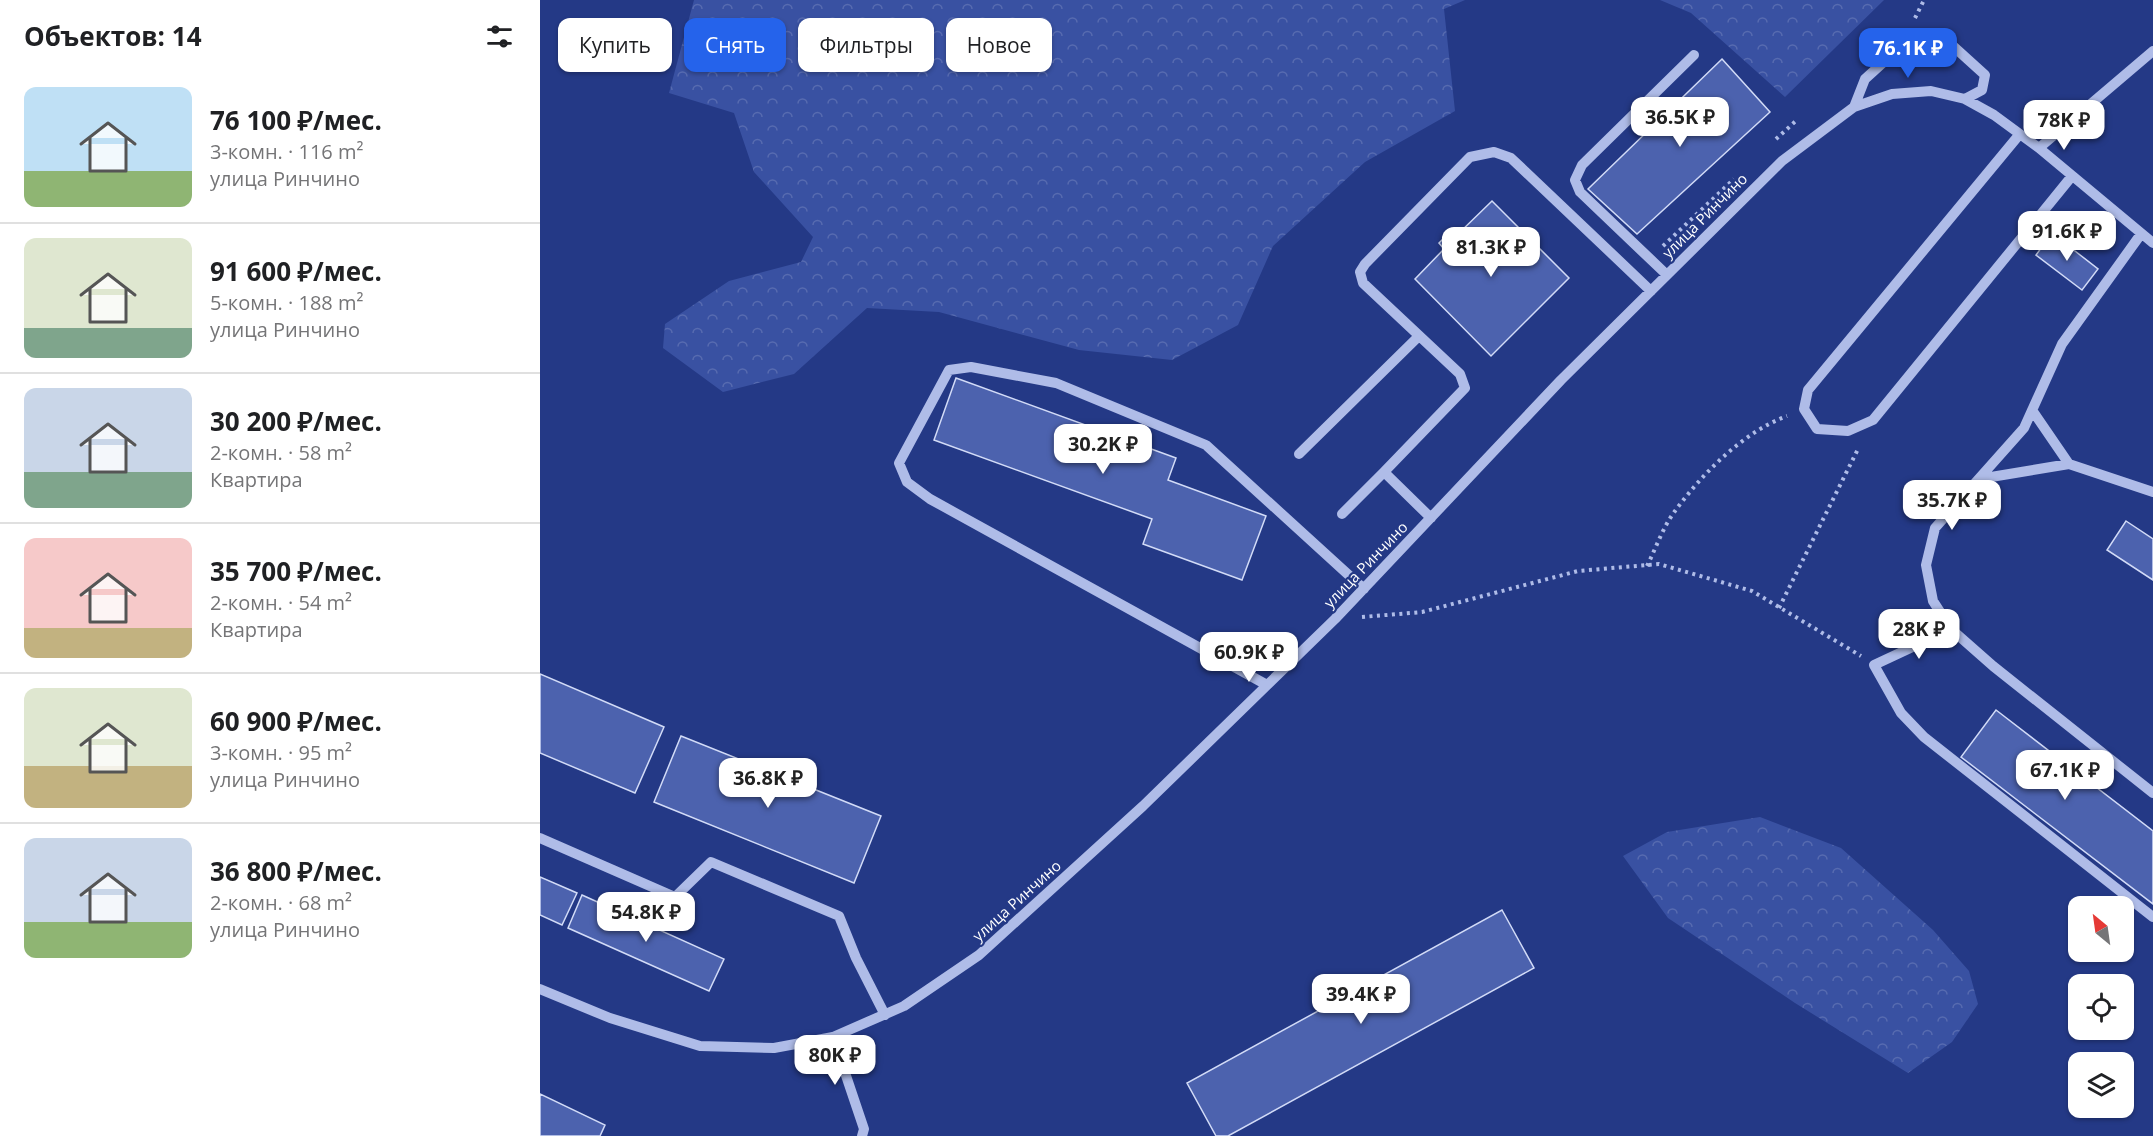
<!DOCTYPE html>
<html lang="ru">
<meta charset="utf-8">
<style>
:root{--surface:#fff;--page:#f2f2f2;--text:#202124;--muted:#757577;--line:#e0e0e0;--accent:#2563eb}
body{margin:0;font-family:"Open Sans",sans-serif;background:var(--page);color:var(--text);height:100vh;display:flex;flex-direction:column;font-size:22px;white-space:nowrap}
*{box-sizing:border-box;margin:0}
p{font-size:20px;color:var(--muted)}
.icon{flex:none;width:33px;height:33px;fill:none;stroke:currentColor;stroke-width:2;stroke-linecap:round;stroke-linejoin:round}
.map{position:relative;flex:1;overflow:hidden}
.details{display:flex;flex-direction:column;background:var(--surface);width:540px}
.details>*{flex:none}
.hud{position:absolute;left:18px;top:18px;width:570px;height:54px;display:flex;gap:12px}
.needle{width:39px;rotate:331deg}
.buttons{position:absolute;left:1528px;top:896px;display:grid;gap:12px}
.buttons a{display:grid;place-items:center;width:66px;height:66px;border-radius:12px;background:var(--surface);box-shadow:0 2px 4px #0004;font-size:30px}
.price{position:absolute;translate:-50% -51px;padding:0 14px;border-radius:12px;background:#fff;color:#222;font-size:20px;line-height:39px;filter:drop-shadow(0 2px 3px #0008)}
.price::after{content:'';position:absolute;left:50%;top:36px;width:18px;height:14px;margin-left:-9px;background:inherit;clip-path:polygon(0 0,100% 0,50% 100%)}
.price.current{background:var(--accent);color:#fff}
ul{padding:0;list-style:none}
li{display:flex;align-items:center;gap:18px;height:150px;padding:0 24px}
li+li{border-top:2px solid var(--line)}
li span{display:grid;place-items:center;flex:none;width:168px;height:120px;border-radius:12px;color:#555}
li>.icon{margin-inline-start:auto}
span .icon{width:72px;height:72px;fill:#fffc;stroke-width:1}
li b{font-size:26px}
h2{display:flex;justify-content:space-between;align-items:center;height:72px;padding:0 24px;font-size:26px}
.pill{padding:0 21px;border-radius:12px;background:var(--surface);box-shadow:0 2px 4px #0004;font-size:21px;line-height:54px}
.pill.current{background:var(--accent);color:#fff}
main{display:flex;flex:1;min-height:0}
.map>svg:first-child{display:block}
.forest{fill:url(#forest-crowns)}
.building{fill:#4c62ae;stroke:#d2dbf7;stroke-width:1.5}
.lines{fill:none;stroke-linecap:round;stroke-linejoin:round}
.path{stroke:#afbce8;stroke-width:4;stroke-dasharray:3 4.5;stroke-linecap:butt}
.minor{stroke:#afbce8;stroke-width:10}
.labels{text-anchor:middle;stroke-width:4.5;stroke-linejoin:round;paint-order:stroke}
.street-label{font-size:15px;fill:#fff;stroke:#243986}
</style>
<main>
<section class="details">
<h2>Объектов: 14<svg class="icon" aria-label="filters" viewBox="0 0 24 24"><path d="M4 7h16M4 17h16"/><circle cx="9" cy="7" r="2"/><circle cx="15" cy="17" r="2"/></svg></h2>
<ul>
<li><span style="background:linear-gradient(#bfe0f5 70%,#8fb573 0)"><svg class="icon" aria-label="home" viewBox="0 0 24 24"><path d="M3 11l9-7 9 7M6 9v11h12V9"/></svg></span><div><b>76 100 ₽/мес.</b><p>3-комн. · 116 m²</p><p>улица Ринчино</p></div></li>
<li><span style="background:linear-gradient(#dfe7d0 75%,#7fa58c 0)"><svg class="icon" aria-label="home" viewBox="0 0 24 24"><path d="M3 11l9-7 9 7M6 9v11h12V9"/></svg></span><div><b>91 600 ₽/мес.</b><p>5-комн. · 188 m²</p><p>улица Ринчино</p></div></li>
<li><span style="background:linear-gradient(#c9d6e8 70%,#7fa58c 0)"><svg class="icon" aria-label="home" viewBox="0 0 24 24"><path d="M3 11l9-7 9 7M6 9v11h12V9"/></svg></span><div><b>30 200 ₽/мес.</b><p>2-комн. · 58 m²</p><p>Квартира</p></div></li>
<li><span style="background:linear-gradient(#f6c9c9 75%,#c2b280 0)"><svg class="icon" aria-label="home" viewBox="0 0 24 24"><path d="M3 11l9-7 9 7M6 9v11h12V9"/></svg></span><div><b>35 700 ₽/мес.</b><p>2-комн. · 54 m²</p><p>Квартира</p></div></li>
<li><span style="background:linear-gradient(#dfe7d0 65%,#c2b280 0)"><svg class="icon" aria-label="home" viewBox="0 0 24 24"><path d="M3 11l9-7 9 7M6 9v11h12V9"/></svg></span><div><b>60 900 ₽/мес.</b><p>3-комн. · 95 m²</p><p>улица Ринчино</p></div></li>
<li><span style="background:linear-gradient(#c9d6e8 70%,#8fb573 0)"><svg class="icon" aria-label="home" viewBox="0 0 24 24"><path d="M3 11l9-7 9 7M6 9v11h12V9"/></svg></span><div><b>36 800 ₽/мес.</b><p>2-комн. · 68 m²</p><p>улица Ринчино</p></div></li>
</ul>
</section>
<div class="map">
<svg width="1613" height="1136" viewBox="0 0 1613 1136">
<defs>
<pattern id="forest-crowns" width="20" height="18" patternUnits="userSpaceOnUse" patternTransform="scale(1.5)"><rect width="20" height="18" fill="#3951a2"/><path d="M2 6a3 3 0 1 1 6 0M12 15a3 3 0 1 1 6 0" fill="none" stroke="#576bb0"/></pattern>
</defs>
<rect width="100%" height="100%" fill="#243986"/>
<path class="forest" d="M 154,0 L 925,0 L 904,9 L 915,111 L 825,162 L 733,246 L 698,325 L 632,360 L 539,350 L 399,312 L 327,308 L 254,374 L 183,392 L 123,348 L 125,324 L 189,281 L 261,262 L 273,237 L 214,172 L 194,113 L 129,93 Z
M 1120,0 L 1344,0 L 1245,97 L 1151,13 Z
M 1220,817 L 1301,848 L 1393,930 L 1429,971 L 1438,1004 L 1412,1042 L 1368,1073 L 1255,1003 L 1128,918 L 1083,856 L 1127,832 Z"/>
<path class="building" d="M 1182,59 L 1230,112 L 1097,234 L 1048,189 Z
M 952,201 L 1029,278 L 951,356 L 875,279 L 904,249 L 899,243 L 910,232 L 915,237 Z
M 1512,233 L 1558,269 L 1542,290 L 1496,255 Z
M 416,378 L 636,458 L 628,480 L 726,516 L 702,580 L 603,544 L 612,519 L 394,440 Z
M 1586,521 L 1613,539 L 1613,580 L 1567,550 Z
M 0,674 L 124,727 L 95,793 L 0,753 Z
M 1456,710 L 1613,831 L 1613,904 L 1421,757 Z
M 141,736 L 341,816 L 314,883 L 114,802 Z
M 0,877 L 37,893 L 22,925 L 0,915 Z
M 42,895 L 184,959 L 169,991 L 28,928 Z
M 962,910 L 994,968 L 688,1136 L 676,1136 L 647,1083 Z
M 0,1094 L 65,1125 L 60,1136 L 0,1136 Z"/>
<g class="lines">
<path class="path" d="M 1375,18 L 1384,0
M 1236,139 L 1258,119
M 1123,246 L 1194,179
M 1107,566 C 1116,548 1123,527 1135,511 C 1162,474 1203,432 1247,416
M 1239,608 L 1319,447
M 822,617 L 882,612 L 1038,571 L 1119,564 L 1212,591 L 1321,656"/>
<path class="minor" d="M 1314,107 L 1325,79 L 1347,59 L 1379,42 L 1413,46 L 1445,75 L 1442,90 L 1425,99
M 1479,135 L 1268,390 L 1264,409 L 1277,429 L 1308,431 L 1333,420 L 1532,176
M 1499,148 L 1613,51
M 1601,234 L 1522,344 L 1484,428 L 1395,528 L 1386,565 L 1393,601 L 1411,629 L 1453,666 L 1613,793
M 1127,275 L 1040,192 L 1035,180 L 1042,165 L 1154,55
M 1492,410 L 1529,464 L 1613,492
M 759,454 L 879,336
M 1439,479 L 1529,464
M 802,514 L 844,472
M 891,518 L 844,472 L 925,388 L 920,374 L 823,283 L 820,272 L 825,264 L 930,157 L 954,152 L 971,158 L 1111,291
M 1411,629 L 1334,665 L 1361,713 L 1384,737 L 1613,917
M 727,685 L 390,499 L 367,482 L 359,463 L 409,370 L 431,367 L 516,383 L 666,445 L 824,589
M 0,838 L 135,897 L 171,862 L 299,916 L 316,958 L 345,1015
M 0,989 L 70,1018 L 160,1046 L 234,1048 L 293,1037 L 364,1006 L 439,955 L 603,806 L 795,619 L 1021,380 L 1242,161 L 1314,107 L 1352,94 L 1391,91 L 1425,99 L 1454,115 L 1499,148 L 1613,243
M 293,1037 L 324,1129 L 322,1136"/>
</g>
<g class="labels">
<g class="street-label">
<text transform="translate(1165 216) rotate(-45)" y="5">улица Ринчино</text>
<text transform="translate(826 565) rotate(-46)" y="5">улица Ринчино</text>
<text transform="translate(477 901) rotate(-42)" y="5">улица Ринчино</text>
</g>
</g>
</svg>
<div class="buttons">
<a><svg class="needle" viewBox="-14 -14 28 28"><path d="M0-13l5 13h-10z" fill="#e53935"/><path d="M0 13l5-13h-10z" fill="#757577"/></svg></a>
<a><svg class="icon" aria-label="locate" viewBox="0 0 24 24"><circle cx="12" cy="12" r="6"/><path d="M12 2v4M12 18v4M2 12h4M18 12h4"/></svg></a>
<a><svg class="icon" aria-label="layers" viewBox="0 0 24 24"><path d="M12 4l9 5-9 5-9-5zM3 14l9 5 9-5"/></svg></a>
</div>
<b class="price current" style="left:1368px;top:79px">76.1K ₽</b>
<b class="price" style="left:1140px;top:148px">36.5K ₽</b>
<b class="price" style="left:1524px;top:151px">78K ₽</b>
<b class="price" style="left:1527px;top:262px">91.6K ₽</b>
<b class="price" style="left:951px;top:278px">81.3K ₽</b>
<b class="price" style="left:563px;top:475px">30.2K ₽</b>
<b class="price" style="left:1412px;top:531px">35.7K ₽</b>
<b class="price" style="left:1379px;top:660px">28K ₽</b>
<b class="price" style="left:709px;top:683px">60.9K ₽</b>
<b class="price" style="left:1525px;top:801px">67.1K ₽</b>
<b class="price" style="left:228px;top:809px">36.8K ₽</b>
<b class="price" style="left:106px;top:943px">54.8K ₽</b>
<b class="price" style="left:821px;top:1025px">39.4K ₽</b>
<b class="price" style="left:295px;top:1086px">80K ₽</b>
<div class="hud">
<a class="pill">Купить</a>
<a class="pill current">Снять</a>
<a class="pill">Фильтры</a>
<a class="pill">Новое</a>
</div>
</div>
</main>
